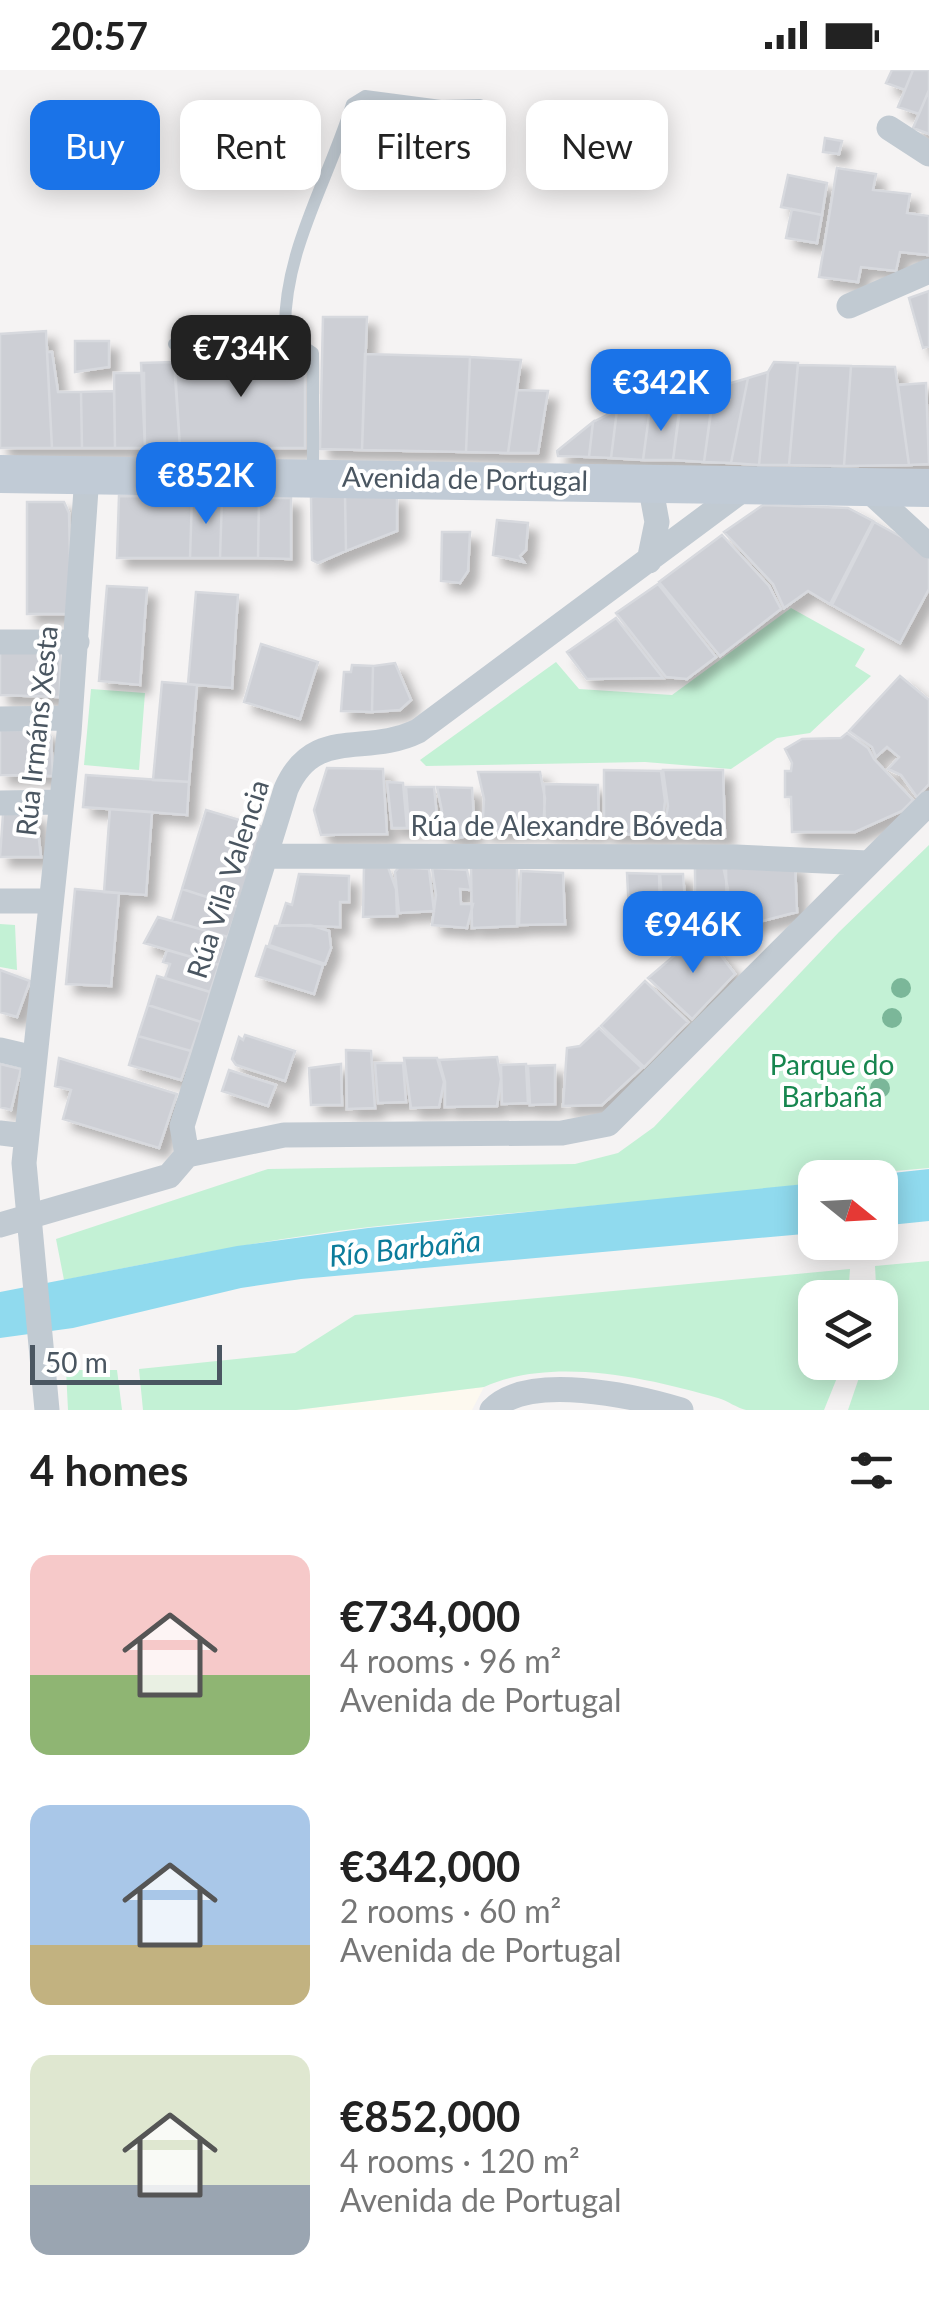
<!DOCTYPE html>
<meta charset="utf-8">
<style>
:root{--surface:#fff;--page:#f6f6f6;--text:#222;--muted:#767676;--accent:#1a73e8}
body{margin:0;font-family:Lato,sans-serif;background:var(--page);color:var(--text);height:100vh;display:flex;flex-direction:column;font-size:38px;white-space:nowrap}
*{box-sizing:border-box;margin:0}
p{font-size:32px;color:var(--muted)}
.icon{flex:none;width:55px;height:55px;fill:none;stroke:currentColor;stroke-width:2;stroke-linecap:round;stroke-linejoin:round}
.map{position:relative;height:1340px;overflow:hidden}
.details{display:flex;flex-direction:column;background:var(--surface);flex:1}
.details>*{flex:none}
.guide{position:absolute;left:30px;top:30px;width:870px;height:90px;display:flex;gap:20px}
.needle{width:65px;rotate:108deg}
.tools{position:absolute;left:798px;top:1090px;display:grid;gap:20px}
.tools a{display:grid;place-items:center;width:100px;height:100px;border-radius:20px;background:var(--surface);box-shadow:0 5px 25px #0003;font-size:50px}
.scale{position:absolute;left:30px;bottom:25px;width:192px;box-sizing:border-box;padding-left:10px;border:5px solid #4a5661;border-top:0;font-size:28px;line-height:35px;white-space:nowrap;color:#4a5661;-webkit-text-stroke:8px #fff;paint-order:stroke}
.price{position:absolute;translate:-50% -85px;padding:0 22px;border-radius:20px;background:var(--accent);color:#fff;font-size:32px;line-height:65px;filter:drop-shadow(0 2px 5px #0008)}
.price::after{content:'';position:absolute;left:50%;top:60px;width:30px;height:22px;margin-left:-15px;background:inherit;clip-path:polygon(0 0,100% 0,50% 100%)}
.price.active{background:#222;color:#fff}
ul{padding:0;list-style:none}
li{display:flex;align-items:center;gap:30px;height:250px;padding:0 30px}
li span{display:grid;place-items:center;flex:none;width:280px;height:200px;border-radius:20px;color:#555}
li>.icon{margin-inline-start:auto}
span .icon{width:120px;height:120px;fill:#fffc;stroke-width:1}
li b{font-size:42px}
h2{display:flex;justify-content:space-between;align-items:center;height:120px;padding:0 30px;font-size:42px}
.tag{padding:0 35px;border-radius:20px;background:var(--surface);box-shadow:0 5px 25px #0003;font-size:35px;line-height:90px}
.tag.active{background:var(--accent);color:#fff}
.status{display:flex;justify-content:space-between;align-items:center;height:70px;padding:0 50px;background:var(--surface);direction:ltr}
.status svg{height:28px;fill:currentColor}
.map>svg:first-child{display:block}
.commercial{fill:#fdf9ef}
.green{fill:#c3f1d5}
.water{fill:#90daee}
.building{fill:#cdcfd5;stroke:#d7d9de;stroke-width:2.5;filter:url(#shadow)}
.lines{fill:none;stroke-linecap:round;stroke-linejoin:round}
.lane{stroke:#c1cad2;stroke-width:12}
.street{stroke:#c1cad2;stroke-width:25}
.secondary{stroke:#c1cbd6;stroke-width:38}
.tree{fill:#7bb799}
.labels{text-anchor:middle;stroke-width:8;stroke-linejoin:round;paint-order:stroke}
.street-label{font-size:28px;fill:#4a5661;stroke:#fff}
.park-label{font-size:28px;fill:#17864f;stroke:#fff}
.water-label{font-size:30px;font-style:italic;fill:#0c7c9b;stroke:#fff}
</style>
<div class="status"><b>20:57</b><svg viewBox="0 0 49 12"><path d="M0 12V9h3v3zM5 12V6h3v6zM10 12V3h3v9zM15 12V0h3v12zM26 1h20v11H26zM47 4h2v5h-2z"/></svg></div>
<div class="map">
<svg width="929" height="1340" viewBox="0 0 929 1340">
<defs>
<filter id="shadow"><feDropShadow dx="9" dy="9" stdDeviation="5" flood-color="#0004"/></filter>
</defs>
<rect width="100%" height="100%" fill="#f5f3f3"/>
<path class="commercial" d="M 484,1317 L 472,1340 L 296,1340 Z"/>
<path class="green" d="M 791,538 L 865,579 L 855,596 L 871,606 L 810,663 L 777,668 L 731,699 L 645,692 L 426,696 L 420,690 L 556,592 L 579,619 L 672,625 Z
M 91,619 L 145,623 L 139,700 L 84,695 Z
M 929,775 L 929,1098 L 815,1108 L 815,1113 C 667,1131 518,1141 370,1157 C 267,1169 165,1190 64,1210 L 56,1169 L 268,1099 L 575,1094 L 618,1083 L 654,1057 L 839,862 Z
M 0,854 L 15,855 L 17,900 L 0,897 Z
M 929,1191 L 929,1340 L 848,1340 L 864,1293 L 880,1292 L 875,1196 Z
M 850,1199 L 848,1227 L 815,1228 L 815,1292 L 843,1293 L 824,1340 C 799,1340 771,1340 746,1340 C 737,1338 728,1331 718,1328 C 647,1308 554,1286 484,1317 L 296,1340 L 143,1340 L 139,1299 L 295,1283 L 355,1245 Z
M 66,1300 L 117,1300 L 122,1340 L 68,1340 Z"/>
<path class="water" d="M 929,1099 L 929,1151 L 880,1156 L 880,1108 L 856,1107 Z
M 815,1113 L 815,1163 L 301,1209 L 241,1218 L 73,1258 L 0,1268 L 0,1222 L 237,1176 L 368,1158 Z"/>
<path class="building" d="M 892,0 L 913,0 L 905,20 L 886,13 Z
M 913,0 L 929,0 L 929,20 L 919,44 L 898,37 Z
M 929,20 L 929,64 L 913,58 Z
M 825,68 L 842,71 L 839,84 L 823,82 Z
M 837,98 L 876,104 L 873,120 L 910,124 L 907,143 L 929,146 L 929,185 L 900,182 L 896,201 L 861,197 L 858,212 L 819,207 Z
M 788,105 L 827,113 L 822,145 L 781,137 Z
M 792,139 L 822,145 L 817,173 L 786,168 Z
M 929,221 L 929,276 L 923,278 L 909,228 Z
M 323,247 L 367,247 L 362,380 L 320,379 Z
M 46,261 L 52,378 L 0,378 L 0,264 Z
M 75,271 L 109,271 L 109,297 L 75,302 Z
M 174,281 L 305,284 L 305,378 L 180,378 Z
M 47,282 L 52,282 L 58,322 L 81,322 L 82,378 L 52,378 Z
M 365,284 L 470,287 L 466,382 L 362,380 Z
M 470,287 L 521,290 L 508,383 L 466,382 Z
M 174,292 L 180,378 L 145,378 L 141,293 Z
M 774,292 L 798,293 L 789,395 L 759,395 L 768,302 Z
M 798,295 L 851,296 L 844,396 L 789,395 Z
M 851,296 L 895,297 L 909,395 L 844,396 Z
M 768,302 L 759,395 L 731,393 L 748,308 Z
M 114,303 L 144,303 L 145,378 L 115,378 Z
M 748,308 L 731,393 L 704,392 L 714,318 Z
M 926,313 L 929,394 L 909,395 L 898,315 Z
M 517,320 L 548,321 L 538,383 L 508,383 Z
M 114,321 L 115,378 L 82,378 L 81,322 Z
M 681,325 L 713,328 L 704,392 L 673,390 Z
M 650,338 L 643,390 L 611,388 L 617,340 Z
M 650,338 L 680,339 L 673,390 L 643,390 Z
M 617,340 L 611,388 L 589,387 L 593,352 Z
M 593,352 L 589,387 L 558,386 L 557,381 Z
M 345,425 L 346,481 L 318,493 L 312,490 L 311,427 Z
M 345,425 L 397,425 L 397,461 L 346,481 Z
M 119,426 L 192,427 L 190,488 L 117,488 Z
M 192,427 L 222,427 L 220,488 L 190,488 Z
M 222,427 L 259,428 L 258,488 L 220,488 Z
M 259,428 L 291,428 L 291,489 L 258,488 Z
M 27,432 L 64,432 L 69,443 L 71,531 L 66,544 L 27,544 Z
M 763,435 L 848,438 L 873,451 L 830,534 L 808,521 L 784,538 L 773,514 L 724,462 Z
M 497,450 L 528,453 L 526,480 L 520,486 L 524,492 L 493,485 Z
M 874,452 L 929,482 L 929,519 L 900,573 L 832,535 Z
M 442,462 L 470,462 L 468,501 L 460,513 L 441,511 Z
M 722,465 L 769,516 L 781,539 L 720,586 L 659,512 Z
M 658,514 L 716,587 L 687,609 L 666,607 L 616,543 Z
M 107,516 L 147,518 L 140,615 L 99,611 Z
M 196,522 L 238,525 L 232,618 L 188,614 Z
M 616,548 L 663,608 L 587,609 L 567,582 Z
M 261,574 L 318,592 L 300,649 L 244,632 Z
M 0,582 L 60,582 L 60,627 L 0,625 Z
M 395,593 L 411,630 L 400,640 L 372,642 L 373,596 Z
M 352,595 L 373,596 L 372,642 L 341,641 L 344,602 L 351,602 Z
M 900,606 L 929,630 L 929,714 L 917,727 L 901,705 L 888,699 L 899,687 L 887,677 L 876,687 L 872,677 L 849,661 Z
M 162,612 L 197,615 L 189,712 L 153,710 Z
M 0,660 L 45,660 L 51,667 L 53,706 L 0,705 Z
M 847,663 L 868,678 L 874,689 L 913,730 L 902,741 L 855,762 L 792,762 L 791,727 L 785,727 L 785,701 L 791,701 L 792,693 L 785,679 L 802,669 L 841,668 Z
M 327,698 L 383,699 L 387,764 L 321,765 L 314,740 Z
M 604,700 L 661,701 L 665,731 L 661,765 L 604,764 Z
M 663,700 L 723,700 L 725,766 L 663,764 L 668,736 Z
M 478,702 L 540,702 L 545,728 L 543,760 L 482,762 L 484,729 Z
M 86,705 L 189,712 L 187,745 L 83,737 Z
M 387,712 L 403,713 L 407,758 L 392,758 Z
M 544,714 L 598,715 L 599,763 L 545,762 Z
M 406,717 L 434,717 L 438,757 L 409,758 Z
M 437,717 L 472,718 L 475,764 L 454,769 L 452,764 L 440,765 L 442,741 Z
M 110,739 L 152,742 L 146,825 L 104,822 Z
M 206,740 L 263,757 L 238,837 L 182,819 Z
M 36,743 L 41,787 L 0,787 L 3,744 Z
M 795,794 L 797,842 L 727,860 L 726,796 Z
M 695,795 L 723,796 L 728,819 L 725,844 L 695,841 Z
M 364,797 L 388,797 L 396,819 L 397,846 L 363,847 Z
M 399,797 L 429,799 L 434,841 L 399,843 L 395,802 Z
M 471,797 L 517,797 L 517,856 L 472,858 Z
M 432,798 L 467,800 L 471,820 L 460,819 L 461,834 L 473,834 L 467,858 L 432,855 L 436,825 Z
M 521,801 L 563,803 L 565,854 L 519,855 Z
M 627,803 L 659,804 L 660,842 L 629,843 Z
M 299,804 L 349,806 L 349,832 L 340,832 L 340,857 L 279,855 L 286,833 L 292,835 Z
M 660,804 L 683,804 L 686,845 L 663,847 Z
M 75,819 L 119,823 L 111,916 L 66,914 Z
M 182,819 L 238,837 L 228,867 L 172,851 Z
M 158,847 L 228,867 L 219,895 L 144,873 Z
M 310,855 L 329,861 L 331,878 L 325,894 L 269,875 L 275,856 Z
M 697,866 L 719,883 L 735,904 L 692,949 L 648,908 Z
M 266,876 L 323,895 L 314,924 L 256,906 Z
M 167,880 L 219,895 L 210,922 L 165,908 L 170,894 L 163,892 Z
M 0,900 L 30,911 L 17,947 L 0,942 Z
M 157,906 L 210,922 L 201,952 L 148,935 Z
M 645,911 L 688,952 L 644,997 L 601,956 Z
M 148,935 L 201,952 L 191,981 L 138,966 Z
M 599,958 L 642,998 L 602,1035 L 563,1036 L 567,978 L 580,976 Z
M 245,965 L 295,981 L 285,1011 L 236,995 L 232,989 L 239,967 L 243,970 Z
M 138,966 L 191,981 L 181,1010 L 129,995 Z
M 346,980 L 371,981 L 375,1038 L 347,1039 Z
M 497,987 L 501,1009 L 497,1036 L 445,1037 L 445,1012 L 439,990 Z
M 59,988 L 177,1024 L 159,1078 L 63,1049 L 71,1020 L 55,1016 Z
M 404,988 L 437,988 L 444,1012 L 439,1037 L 411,1038 Z
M 375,993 L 403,993 L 406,1032 L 378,1033 Z
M 0,994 L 21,999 L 11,1040 L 0,1037 Z
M 341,994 L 342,1035 L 311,1035 L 309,998 Z
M 526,994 L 528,1033 L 502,1034 L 501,995 Z
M 555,995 L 555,1034 L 530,1035 L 528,996 Z
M 229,1000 L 276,1015 L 268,1036 L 222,1021 Z"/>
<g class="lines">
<path class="lane" d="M 174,274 L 300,276
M 313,403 L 313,283 L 285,264 C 283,181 328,112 352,34 L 365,26 L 441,36 L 480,35"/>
<path class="street" d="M 889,58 L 929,84
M 849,236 L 929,201
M 866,418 L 929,476
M 649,491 L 657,452 L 650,414
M 0,572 L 77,572
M 0,649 L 70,648
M 0,733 L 61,732
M 265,786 L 736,787 L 868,793
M 0,831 L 50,831
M 0,980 L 34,988
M 0,1063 L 26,1066
M 187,1085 L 284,1065 L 562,1063 L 608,1054 L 929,733
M 0,1155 L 169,1106 L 187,1085 L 182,1056 L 286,719 C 314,655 365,687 418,661 L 745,418
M 47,1340 L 24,1093 L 69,663 L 87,405
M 492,1340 C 528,1302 634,1326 681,1340"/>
<path class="secondary" d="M 0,404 L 929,418"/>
</g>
<g class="tree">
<circle cx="901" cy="918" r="10"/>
<circle cx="892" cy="948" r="10"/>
<circle cx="880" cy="1018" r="10"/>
</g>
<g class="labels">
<g class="street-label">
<text transform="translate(465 409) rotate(1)" y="10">Avenida de Portugal</text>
<text transform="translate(37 661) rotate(-84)" y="10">Rúa Irmáns Xesta</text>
<text x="567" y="766">Rúa de Alexandre Bóveda</text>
<text transform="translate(228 809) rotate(-72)" y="10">Rúa Vila Valencia</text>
</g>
<g class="park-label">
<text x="832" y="1005">Parque do<tspan x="832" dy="32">Barbaña</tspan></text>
</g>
<g class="water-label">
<text transform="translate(405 1179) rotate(-6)" y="10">Río Barbaña</text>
</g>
</g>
</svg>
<div class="tools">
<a><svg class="needle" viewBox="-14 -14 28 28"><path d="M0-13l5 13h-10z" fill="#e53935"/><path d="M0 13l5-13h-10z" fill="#767676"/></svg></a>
<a><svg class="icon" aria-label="layers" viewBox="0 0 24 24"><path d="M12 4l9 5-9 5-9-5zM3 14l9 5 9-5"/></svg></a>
</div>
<div class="scale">50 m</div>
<b class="price active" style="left:241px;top:330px">€734K</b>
<b class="price" style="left:661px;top:364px">€342K</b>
<b class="price" style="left:206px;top:457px">€852K</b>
<b class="price" style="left:693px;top:906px">€946K</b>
<div class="guide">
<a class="tag active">Buy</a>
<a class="tag">Rent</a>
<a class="tag">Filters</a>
<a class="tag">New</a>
</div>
</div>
<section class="details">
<h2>4 homes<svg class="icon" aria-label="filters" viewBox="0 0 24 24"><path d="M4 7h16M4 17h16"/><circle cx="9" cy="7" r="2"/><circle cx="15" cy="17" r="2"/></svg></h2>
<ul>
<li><span style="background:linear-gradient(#f6c9c9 60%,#8fb573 0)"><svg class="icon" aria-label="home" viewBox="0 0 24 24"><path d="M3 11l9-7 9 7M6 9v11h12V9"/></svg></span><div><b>€734,000</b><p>4 rooms · 96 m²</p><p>Avenida de Portugal</p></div></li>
<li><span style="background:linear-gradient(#a9c7e8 70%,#c2b280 0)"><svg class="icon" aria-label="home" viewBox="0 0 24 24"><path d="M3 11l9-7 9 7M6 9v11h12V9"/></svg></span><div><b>€342,000</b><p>2 rooms · 60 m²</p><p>Avenida de Portugal</p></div></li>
<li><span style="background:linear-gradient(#dfe7d0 65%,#9aa5b1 0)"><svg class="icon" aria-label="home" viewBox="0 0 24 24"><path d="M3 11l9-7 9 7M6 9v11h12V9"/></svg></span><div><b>€852,000</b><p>4 rooms · 120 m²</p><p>Avenida de Portugal</p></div></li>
</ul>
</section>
